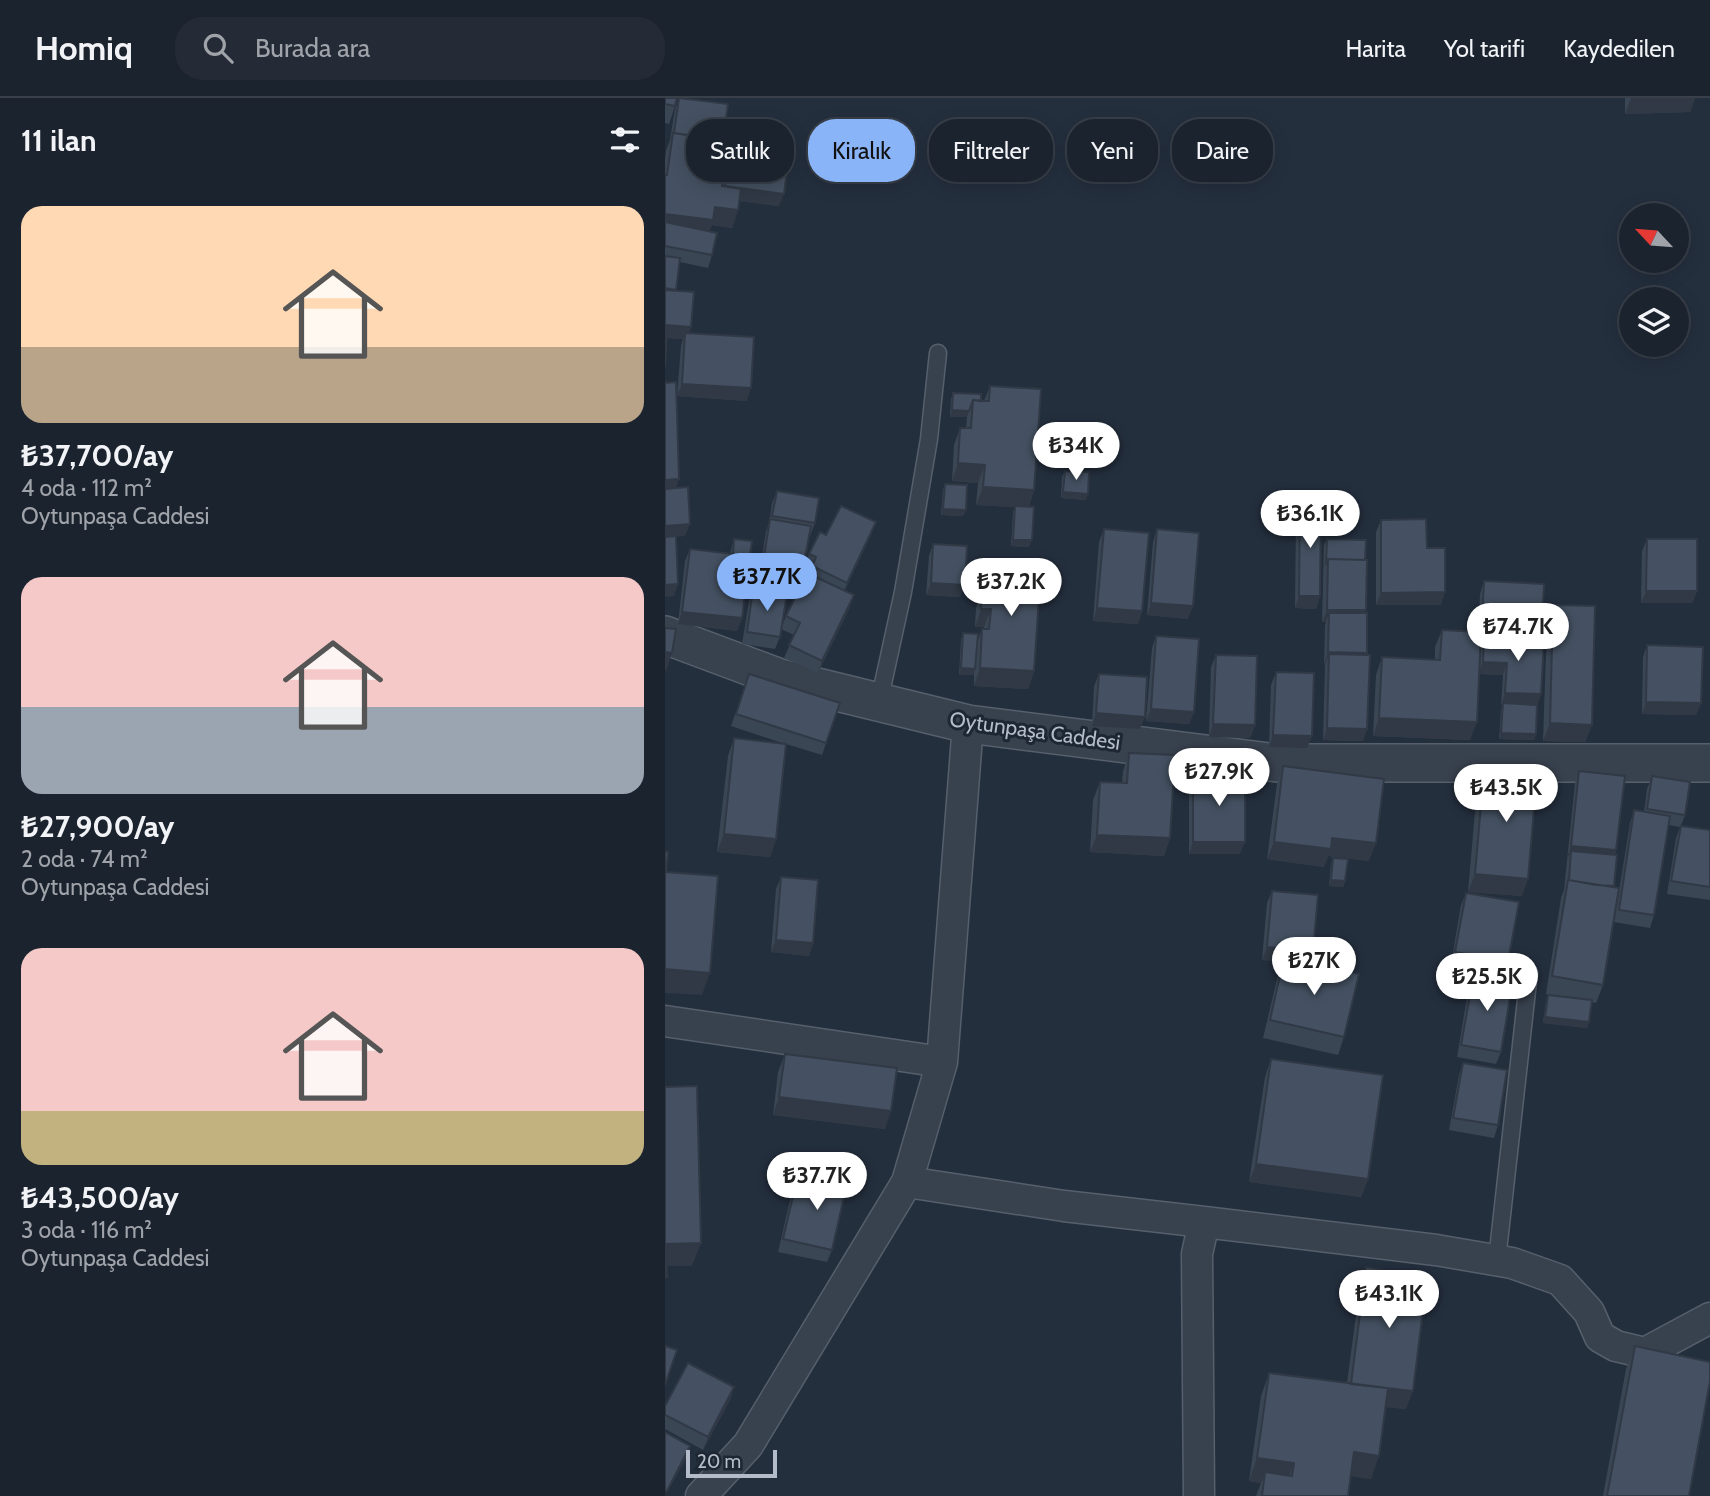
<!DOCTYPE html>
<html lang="tr">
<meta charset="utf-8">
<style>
:root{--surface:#1b232e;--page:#242b36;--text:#f1f3f6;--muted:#a0a4aa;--line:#39404a;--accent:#8ab4f8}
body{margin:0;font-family:Cabin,sans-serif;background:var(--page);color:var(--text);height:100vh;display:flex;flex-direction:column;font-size:26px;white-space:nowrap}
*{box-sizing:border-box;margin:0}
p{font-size:23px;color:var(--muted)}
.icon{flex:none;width:38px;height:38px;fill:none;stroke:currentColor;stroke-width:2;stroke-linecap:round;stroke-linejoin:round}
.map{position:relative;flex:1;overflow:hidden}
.drawer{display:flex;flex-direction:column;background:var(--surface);width:665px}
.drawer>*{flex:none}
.hud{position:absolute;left:21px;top:21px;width:665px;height:63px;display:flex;gap:14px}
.needle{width:46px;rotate:296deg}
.buttons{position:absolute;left:954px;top:105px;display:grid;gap:14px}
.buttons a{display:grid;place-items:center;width:70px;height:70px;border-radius:50%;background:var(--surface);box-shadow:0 4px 18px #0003,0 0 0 2px var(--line);font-size:35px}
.scale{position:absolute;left:21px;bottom:18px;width:91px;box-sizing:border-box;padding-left:7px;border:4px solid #b4bcc9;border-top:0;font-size:19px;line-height:24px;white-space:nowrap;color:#b4bcc9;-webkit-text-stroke:5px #1d2633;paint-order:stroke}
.price{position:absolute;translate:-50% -60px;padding:0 16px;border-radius:24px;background:#fff;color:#222;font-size:23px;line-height:46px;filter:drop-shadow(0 2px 4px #0008)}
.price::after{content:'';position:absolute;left:50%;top:42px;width:21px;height:16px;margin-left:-10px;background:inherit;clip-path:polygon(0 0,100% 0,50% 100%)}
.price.selected{background:var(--accent);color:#111}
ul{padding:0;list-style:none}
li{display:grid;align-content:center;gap:14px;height:371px;padding:0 21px}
li span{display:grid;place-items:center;height:217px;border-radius:21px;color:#555}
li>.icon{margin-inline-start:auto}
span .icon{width:126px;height:126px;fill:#fffc;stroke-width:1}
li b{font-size:30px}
h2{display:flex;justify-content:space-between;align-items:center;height:84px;padding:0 21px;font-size:30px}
.chip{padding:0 24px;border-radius:28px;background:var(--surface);box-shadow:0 4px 18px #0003,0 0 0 2px var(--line);font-size:24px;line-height:63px}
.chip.selected{background:var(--accent);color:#111}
header{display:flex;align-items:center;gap:42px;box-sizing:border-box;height:98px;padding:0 35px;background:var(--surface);border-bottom:2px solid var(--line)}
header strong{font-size:33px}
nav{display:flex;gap:38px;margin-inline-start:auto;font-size:24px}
.search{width:490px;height:63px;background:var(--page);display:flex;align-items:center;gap:18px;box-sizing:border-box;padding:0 24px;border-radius:28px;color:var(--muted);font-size:26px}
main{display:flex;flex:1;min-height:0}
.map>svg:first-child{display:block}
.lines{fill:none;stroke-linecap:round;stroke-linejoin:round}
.service-casing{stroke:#565f6c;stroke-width:19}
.minor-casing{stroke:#565f6c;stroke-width:33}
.tertiary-casing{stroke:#565f6c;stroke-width:40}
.service{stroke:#38414e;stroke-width:16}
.minor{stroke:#38414e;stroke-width:30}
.tertiary{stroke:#38414e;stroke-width:37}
.wall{fill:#3b4654}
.shaded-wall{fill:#303945}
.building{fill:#455162;stroke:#303945;stroke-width:2}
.labels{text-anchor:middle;stroke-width:6;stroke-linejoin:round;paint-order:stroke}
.street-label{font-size:21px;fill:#b4bcc9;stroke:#1d2633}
</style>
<header>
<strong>Homiq</strong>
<div class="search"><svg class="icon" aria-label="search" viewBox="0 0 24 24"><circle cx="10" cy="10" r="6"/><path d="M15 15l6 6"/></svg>Burada ara</div>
<nav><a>Harita</a><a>Yol tarifi</a><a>Kaydedilen</a></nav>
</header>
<main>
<section class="drawer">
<h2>11 ilan<svg class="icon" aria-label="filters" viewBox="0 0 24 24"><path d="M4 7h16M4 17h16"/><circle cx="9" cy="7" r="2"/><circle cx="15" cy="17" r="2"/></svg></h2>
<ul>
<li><span style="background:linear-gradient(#ffd9b3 65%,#b9a48a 0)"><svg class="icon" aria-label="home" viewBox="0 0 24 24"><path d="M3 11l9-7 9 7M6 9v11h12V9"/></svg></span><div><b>₺37,700/ay</b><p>4 oda · 112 m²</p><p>Oytunpaşa Caddesi</p></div></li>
<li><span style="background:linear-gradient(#f6c9c9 60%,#9aa5b1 0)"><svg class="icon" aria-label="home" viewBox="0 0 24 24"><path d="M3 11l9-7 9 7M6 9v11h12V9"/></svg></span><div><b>₺27,900/ay</b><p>2 oda · 74 m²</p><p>Oytunpaşa Caddesi</p></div></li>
<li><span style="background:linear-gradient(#f6c9c9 75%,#c2b280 0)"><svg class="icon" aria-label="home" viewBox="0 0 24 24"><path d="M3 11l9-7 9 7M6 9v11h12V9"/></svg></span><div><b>₺43,500/ay</b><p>3 oda · 116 m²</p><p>Oytunpaşa Caddesi</p></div></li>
</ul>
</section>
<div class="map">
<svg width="1045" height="1398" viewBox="0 0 1045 1398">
<rect width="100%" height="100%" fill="#242f3e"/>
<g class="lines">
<g class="service-casing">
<path id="service" d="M 214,604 L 238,494 L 264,341 L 273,255
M 832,1162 L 864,875"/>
</g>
<g class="minor-casing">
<path id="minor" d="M 0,923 L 277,964
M 242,1084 L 399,1108 L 539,1124 L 532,1156 L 534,1398
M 539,1124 L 771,1152 L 847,1165 L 895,1182 L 924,1214 L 935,1239 L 951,1248 L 980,1255 L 1045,1220
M 36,1398 L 83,1347 L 242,1084 L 277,964 L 303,626"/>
</g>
<g class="tertiary-casing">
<path id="tertiary" d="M 0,537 L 115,580 L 303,626 L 612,665 L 1045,665"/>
</g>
<use href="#service" class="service"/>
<use href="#minor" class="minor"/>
<use href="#tertiary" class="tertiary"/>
</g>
<path class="wall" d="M 0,0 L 10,8 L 4,26 L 0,25 Z
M 14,0 L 58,42 L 61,61 L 66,49 L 114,108 L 75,103 L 67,130 L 47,127 L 44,133 L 47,157 L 43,170 L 15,164 L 11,193 L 26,229 L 24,235 L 82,303 L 12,298 L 16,248 L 18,241 L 2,240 L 0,269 L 0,62 L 1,53 L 5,42 L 10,11 Z
M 960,0 L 1030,0 L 1025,14 L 960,16 Z
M 325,288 L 369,392 L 364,408 L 364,449 L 346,448 L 348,414 L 350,409 L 311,407 L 313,385 L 287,383 L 289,347 L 295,330 L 301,330 L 302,319 L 285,319 L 286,301 L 288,295 L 319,303 Z
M 400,373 L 421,402 L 396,400 L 397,379 Z
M 280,386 L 301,412 L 298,418 L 276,417 L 278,392 Z
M 112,393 L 150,425 L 145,438 L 144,437 L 139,465 L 135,477 L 95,471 L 101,433 L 104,426 L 107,405 Z
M 635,406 L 655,498 L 651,511 L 630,510 L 631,418 Z
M 716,422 L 762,450 L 776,507 L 711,507 L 711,434 Z
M 211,424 L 206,437 L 180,492 L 185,509 L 153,575 L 119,560 L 129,537 L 116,531 L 121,518 L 144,476 L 146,471 L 140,469 L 144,456 L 161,437 Z
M 439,431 L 477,513 L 473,526 L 428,523 L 434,444 Z
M 492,431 L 523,521 L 482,517 L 488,444 Z
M 69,441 L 77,520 L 72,533 L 13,526 L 20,463 L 25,451 L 65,455 Z
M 662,441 L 700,515 L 702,555 L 698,643 L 658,642 L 660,567 L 659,567 L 660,527 L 661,524 L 657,524 L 659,447 Z
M 982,441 L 1032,493 L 1027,505 L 976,505 L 977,453 Z
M 268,446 L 300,487 L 295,499 L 261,497 L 264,458 Z
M 326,466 L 369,573 L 363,591 L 309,588 L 309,573 L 308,577 L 294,577 L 296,542 L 298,535 L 312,545 L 317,531 L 319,531 L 319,529 L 310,529 L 311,510 L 317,492 L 319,492 L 319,484 Z
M 819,483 L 876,541 L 876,596 L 872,607 L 871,636 L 869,642 L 834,641 L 836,612 L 838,607 L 836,607 L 838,577 L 814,576 L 805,642 L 708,638 L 711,577 L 717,559 L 770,562 L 770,549 L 777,532 L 813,533 L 815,496 Z
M 88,491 L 115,539 L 110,551 L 77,546 L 84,503 Z
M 888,507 L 927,627 L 920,644 L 878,643 L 882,525 Z
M 491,538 L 529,614 L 524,626 L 481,623 L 487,550 Z
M 982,547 L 1036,605 L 1031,617 L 977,616 L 978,559 Z
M 551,557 L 590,627 L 585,640 L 544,639 L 546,569 Z
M 611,574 L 647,638 L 642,650 L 604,649 L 606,587 Z
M 84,576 L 175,605 L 157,657 L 121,646 L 111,741 L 105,759 L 52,754 L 63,658 L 69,640 L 120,646 L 66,628 Z
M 434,576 L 475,631 L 427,628 L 429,588 Z
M 464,655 L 505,740 L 499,758 L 425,754 L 428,702 L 435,684 L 457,685 L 458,673 Z
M 618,668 L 704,763 L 663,758 L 659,769 L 602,761 L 612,686 Z
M 819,672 L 857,798 L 803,794 L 812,690 Z
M 914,673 L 951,752 L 950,757 L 949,788 L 938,887 L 931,905 L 927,904 L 924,924 L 922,930 L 878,925 L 881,903 L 883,897 L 887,897 L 881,896 L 896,800 L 899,792 L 910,685 Z
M 528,675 L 575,756 L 524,756 L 524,687 Z
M 987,678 L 1020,717 L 1016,728 L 1045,732 L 1045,802 L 1002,796 L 1011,740 L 1015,729 L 1004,727 L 989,817 L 985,830 L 949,824 L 965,725 L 969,712 L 979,714 L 982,691 Z
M 668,760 L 680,783 L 678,789 L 664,788 L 666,766 Z
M 116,779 L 148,845 L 144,858 L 106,854 L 111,791 Z
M 607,793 L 648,853 L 644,864 L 679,939 L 673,957 L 598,940 L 613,877 L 618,863 L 597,862 L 602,805 Z
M 801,795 L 843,863 L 839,875 L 786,866 L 796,807 Z
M 809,875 L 836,954 L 831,966 L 792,959 L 804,887 Z
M 120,956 L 220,1031 L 108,1017 L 113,974 Z
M 606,961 L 703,1081 L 696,1099 L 584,1084 L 600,979 Z
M 798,965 L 833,1027 L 829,1040 L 784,1032 L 794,977 Z
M 147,1074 L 167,1152 L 162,1164 L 113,1154 L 125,1102 L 130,1090 L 141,1092 Z
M 701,1169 L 741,1311 L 721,1309 L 706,1381 L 686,1378 L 683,1398 L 591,1398 L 596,1385 L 584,1383 L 596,1298 L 604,1275 L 682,1285 L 695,1187 Z
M 970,1248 L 1024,1398 L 938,1398 L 961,1271 Z
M 69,1289 L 65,1302 L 38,1352 L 0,1331 L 0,1308 Z"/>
<path class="shaded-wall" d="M 966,0 L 1030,0 L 1025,14 L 960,16 Z
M 60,88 L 119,96 L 114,108 L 56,101 Z
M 50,109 L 73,112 L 67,130 L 47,127 L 42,140 L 0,135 L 0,116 Z
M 0,227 L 26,229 L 22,241 L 20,235 L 18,241 L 0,240 Z
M 17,286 L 86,290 L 82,303 L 12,298 Z
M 287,312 L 304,313 L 302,319 L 285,319 Z
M 293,365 L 320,367 L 313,385 L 287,383 Z
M 14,381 L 8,399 L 0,400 L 0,382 Z
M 318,389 L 369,392 L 363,410 L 311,407 Z
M 398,394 L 423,396 L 421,402 L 396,400 Z
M 278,411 L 301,412 L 298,418 L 276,417 Z
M 211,424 L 206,437 L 177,497 L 182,485 Z
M 25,426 L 20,438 L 0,440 L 0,428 Z
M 348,442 L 367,442 L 364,449 L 346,448 Z
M 266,485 L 300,487 L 295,499 L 261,497 Z
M 13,486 L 9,498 L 0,499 L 0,487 Z
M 981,493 L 1032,493 L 1027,505 L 976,505 Z
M 780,494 L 776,507 L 711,507 L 716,495 Z
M 189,497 L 185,509 L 153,575 L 157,563 Z
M 634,498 L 655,498 L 651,511 L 630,510 Z
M 486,505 L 528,508 L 523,521 L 482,517 Z
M 432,510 L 477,513 L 473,526 L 428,523 Z
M 316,511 L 326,511 L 319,529 L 310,529 Z
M 662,512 L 701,512 L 696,524 L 664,515 L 661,524 L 657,524 Z
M 17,514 L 77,520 L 72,533 L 13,526 Z
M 816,539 L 876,541 L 872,553 L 819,540 L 815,551 Z
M 0,554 L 7,555 L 1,573 L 0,572 Z
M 663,554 L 702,555 L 698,567 L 664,556 L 660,567 L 659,567 Z
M 818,564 L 842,565 L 838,577 L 813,576 Z
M 296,570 L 310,571 L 308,577 L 294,577 Z
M 315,570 L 369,573 L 363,591 L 309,588 Z
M 840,595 L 876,596 L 872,608 L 836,607 Z
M 981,604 L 1036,605 L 1031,617 L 977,616 Z
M 486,611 L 529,614 L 524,626 L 481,623 Z
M 431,615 L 480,619 L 475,631 L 427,628 Z
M 714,620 L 812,624 L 805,642 L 708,638 Z
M 885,625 L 927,627 L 920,644 L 878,643 Z
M 548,626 L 590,627 L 585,640 L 544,639 Z
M 662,630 L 702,631 L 698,643 L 658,642 Z
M 836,635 L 871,636 L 869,642 L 834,641 Z
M 608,637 L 647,638 L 642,650 L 604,649 Z
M 59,736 L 111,741 L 105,759 L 52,754 Z
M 432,737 L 505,740 L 499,758 L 425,754 Z
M 667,740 L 711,745 L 704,763 L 663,758 L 659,769 L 602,761 L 609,744 Z
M 528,744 L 580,744 L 575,756 L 524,756 Z
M 906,748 L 951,752 L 947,765 L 906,753 L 903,760 L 902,760 Z
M 810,776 L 863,781 L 857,798 L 803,794 Z
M 666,782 L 680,783 L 678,789 L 664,788 Z
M 111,842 L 148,845 L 144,858 L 106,854 Z
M 602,849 L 648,853 L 643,865 L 619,859 L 618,863 L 597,862 Z
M 0,871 L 45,875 L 37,897 L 0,895 Z
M 880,919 L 924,924 L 922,930 L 878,925 Z
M 114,999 L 226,1013 L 220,1031 L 108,1017 Z
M 591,1066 L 703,1081 L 696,1099 L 584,1084 Z
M 36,1145 L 27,1168 L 0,1168 L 1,1146 Z
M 685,1287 L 748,1293 L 741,1311 L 679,1305 Z
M 69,1289 L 65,1302 L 38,1352 L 43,1339 Z
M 25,1348 L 21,1361 L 0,1398 L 2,1393 Z
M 689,1354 L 714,1358 L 706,1381 L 680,1377 Z
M 592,1360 L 629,1365 L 620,1388 L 600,1374 L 596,1385 L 584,1383 Z"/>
<path class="building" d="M 0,0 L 12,0 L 10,8 L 0,6 Z
M 14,0 L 63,6 L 58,42 L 9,35 Z
M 8,35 L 63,43 L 57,88 L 76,91 L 73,112 L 50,109 L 48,122 L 0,116 L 0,77 L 2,77 Z
M 66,49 L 124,57 L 119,96 L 60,88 Z
M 0,124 L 52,135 L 47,157 L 0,148 Z
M 0,158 L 15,160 L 11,192 L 0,190 Z
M 0,192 L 29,194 L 26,229 L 0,227 Z
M 0,232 L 2,232 L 0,269 Z
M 20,235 L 89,239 L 86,290 L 17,286 Z
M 11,284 L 14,381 L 0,382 L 0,285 Z
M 325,288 L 376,291 L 369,392 L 318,389 L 320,367 L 293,365 L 295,330 L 306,330 L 308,302 L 324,303 Z
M 288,295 L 316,296 L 316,303 L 308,302 L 304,313 L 287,312 Z
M 400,373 L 424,374 L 423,396 L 398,394 Z
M 280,386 L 302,387 L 301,412 L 278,411 Z
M 23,389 L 25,426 L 0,428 L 0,391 Z
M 112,393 L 154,400 L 150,425 L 107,418 Z
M 635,406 L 656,406 L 655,498 L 634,498 Z
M 176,408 L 211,424 L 182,485 L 147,468 L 151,459 L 144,456 L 155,434 L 161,437 Z
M 350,408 L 369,409 L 367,442 L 348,442 Z
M 105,421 L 146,428 L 139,465 L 99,459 Z
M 761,421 L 762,450 L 780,450 L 780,494 L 716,495 L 716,422 Z
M 439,431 L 484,435 L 477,513 L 432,510 Z
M 492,431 L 534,435 L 528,508 L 486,505 Z
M 11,438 L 13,486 L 0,487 L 0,439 Z
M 69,441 L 87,443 L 77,520 L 17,514 L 25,451 L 68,456 Z
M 662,441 L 701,442 L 700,462 L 663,461 L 661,467 Z
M 982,441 L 1032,441 L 1032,493 L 981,493 Z
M 268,446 L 302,448 L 300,487 L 266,485 Z
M 663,461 L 702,462 L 701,512 L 662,512 Z
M 326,466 L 376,469 L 369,573 L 315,570 L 317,531 L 324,531 L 326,511 L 316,511 L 317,492 L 324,493 Z
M 142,475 L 189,497 L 157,563 L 124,547 L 135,525 L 121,518 Z
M 819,483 L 879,486 L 876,541 L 816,539 Z
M 88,491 L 122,496 L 115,539 L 82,534 Z
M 888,507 L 930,508 L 927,627 L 885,625 Z
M 664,515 L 702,515 L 702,555 L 663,554 Z
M 0,530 L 11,531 L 7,555 L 0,554 Z
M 777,532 L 816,534 L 812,624 L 714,620 L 717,559 L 775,562 Z
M 298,535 L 313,536 L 310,571 L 296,570 Z
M 491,538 L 534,541 L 529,614 L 486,611 Z
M 819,540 L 879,543 L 876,596 L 840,595 L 842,565 L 818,564 Z
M 982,547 L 1038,549 L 1036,605 L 981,604 Z
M 664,556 L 705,557 L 702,631 L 662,630 Z
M 551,557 L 592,558 L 590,627 L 548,626 Z
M 611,574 L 649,575 L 647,638 L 608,637 Z
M 84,576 L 175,605 L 161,645 L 71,616 Z
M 434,576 L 482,579 L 480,619 L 431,615 Z
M 838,605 L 872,607 L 871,636 L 836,635 Z
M 69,640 L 121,646 L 111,741 L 59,736 Z
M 464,655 L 510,657 L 505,740 L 432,737 L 435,684 L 462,685 Z
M 618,668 L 719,681 L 711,745 L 667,740 L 666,751 L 609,744 Z
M 819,672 L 872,676 L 863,781 L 810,776 Z
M 914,673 L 960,678 L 951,752 L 906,748 Z
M 528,675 L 580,675 L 580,744 L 528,744 Z
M 987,678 L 1025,684 L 1020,717 L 982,711 Z
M 969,712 L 1005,718 L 989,817 L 954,812 Z
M 1016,728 L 1045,732 L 1045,789 L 1006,783 Z
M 906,753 L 952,757 L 949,788 L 931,787 L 904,782 Z
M 0,754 L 3,754 L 1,774 L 53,778 L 45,875 L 0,871 Z
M 668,760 L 683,761 L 680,783 L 666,782 Z
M 116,779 L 153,782 L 148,845 L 111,842 Z
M 903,782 L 954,790 L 938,887 L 887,878 Z
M 607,793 L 653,797 L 648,853 L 602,849 Z
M 801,795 L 854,804 L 843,863 L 790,854 Z
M 619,859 L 694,876 L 679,939 L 605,922 Z
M 809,875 L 848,882 L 836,954 L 796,947 Z
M 883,897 L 927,902 L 924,924 L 880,919 Z
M 120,956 L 232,970 L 226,1013 L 114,999 Z
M 606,961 L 718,977 L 703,1081 L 591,1066 Z
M 798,965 L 842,972 L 833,1027 L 788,1020 Z
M 32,988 L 36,1145 L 1,1146 L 2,1179 L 0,1179 L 0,989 Z
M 147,1074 L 183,1081 L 167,1152 L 118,1141 L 130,1090 L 143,1092 Z
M 701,1169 L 762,1180 L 748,1293 L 686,1286 Z
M 0,1248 L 12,1252 L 0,1287 Z
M 970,1248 L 1045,1264 L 1045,1283 L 1024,1398 L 942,1398 Z
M 23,1265 L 69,1289 L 43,1339 L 0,1317 L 0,1308 Z
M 604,1275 L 723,1290 L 714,1358 L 689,1354 L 683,1398 L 597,1398 L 600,1374 L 627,1378 L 629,1365 L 592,1360 Z
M 0,1334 L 25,1348 L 2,1393 L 0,1392 Z"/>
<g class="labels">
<g class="street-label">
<text transform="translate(370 633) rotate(8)" y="7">Oytunpaşa Caddesi</text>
</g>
</g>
</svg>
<div class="buttons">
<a><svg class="needle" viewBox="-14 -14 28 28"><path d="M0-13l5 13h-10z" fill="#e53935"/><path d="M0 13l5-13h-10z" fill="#a0a4aa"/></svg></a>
<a><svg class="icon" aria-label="layers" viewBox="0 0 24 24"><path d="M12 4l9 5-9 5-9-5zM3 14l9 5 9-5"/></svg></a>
</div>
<div class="scale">20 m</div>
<b class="price" style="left:411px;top:384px">₺34K</b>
<b class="price" style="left:645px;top:452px">₺36.1K</b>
<b class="price selected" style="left:102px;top:515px">₺37.7K</b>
<b class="price" style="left:346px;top:520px">₺37.2K</b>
<b class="price" style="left:853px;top:565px">₺74.7K</b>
<b class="price" style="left:554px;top:710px">₺27.9K</b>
<b class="price" style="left:841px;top:726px">₺43.5K</b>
<b class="price" style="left:649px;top:899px">₺27K</b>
<b class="price" style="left:822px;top:915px">₺25.5K</b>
<b class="price" style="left:152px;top:1114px">₺37.7K</b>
<b class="price" style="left:724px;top:1232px">₺43.1K</b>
<div class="hud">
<a class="chip">Satılık</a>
<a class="chip selected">Kiralık</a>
<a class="chip">Filtreler</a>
<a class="chip">Yeni</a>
<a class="chip">Daire</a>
</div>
</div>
</main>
